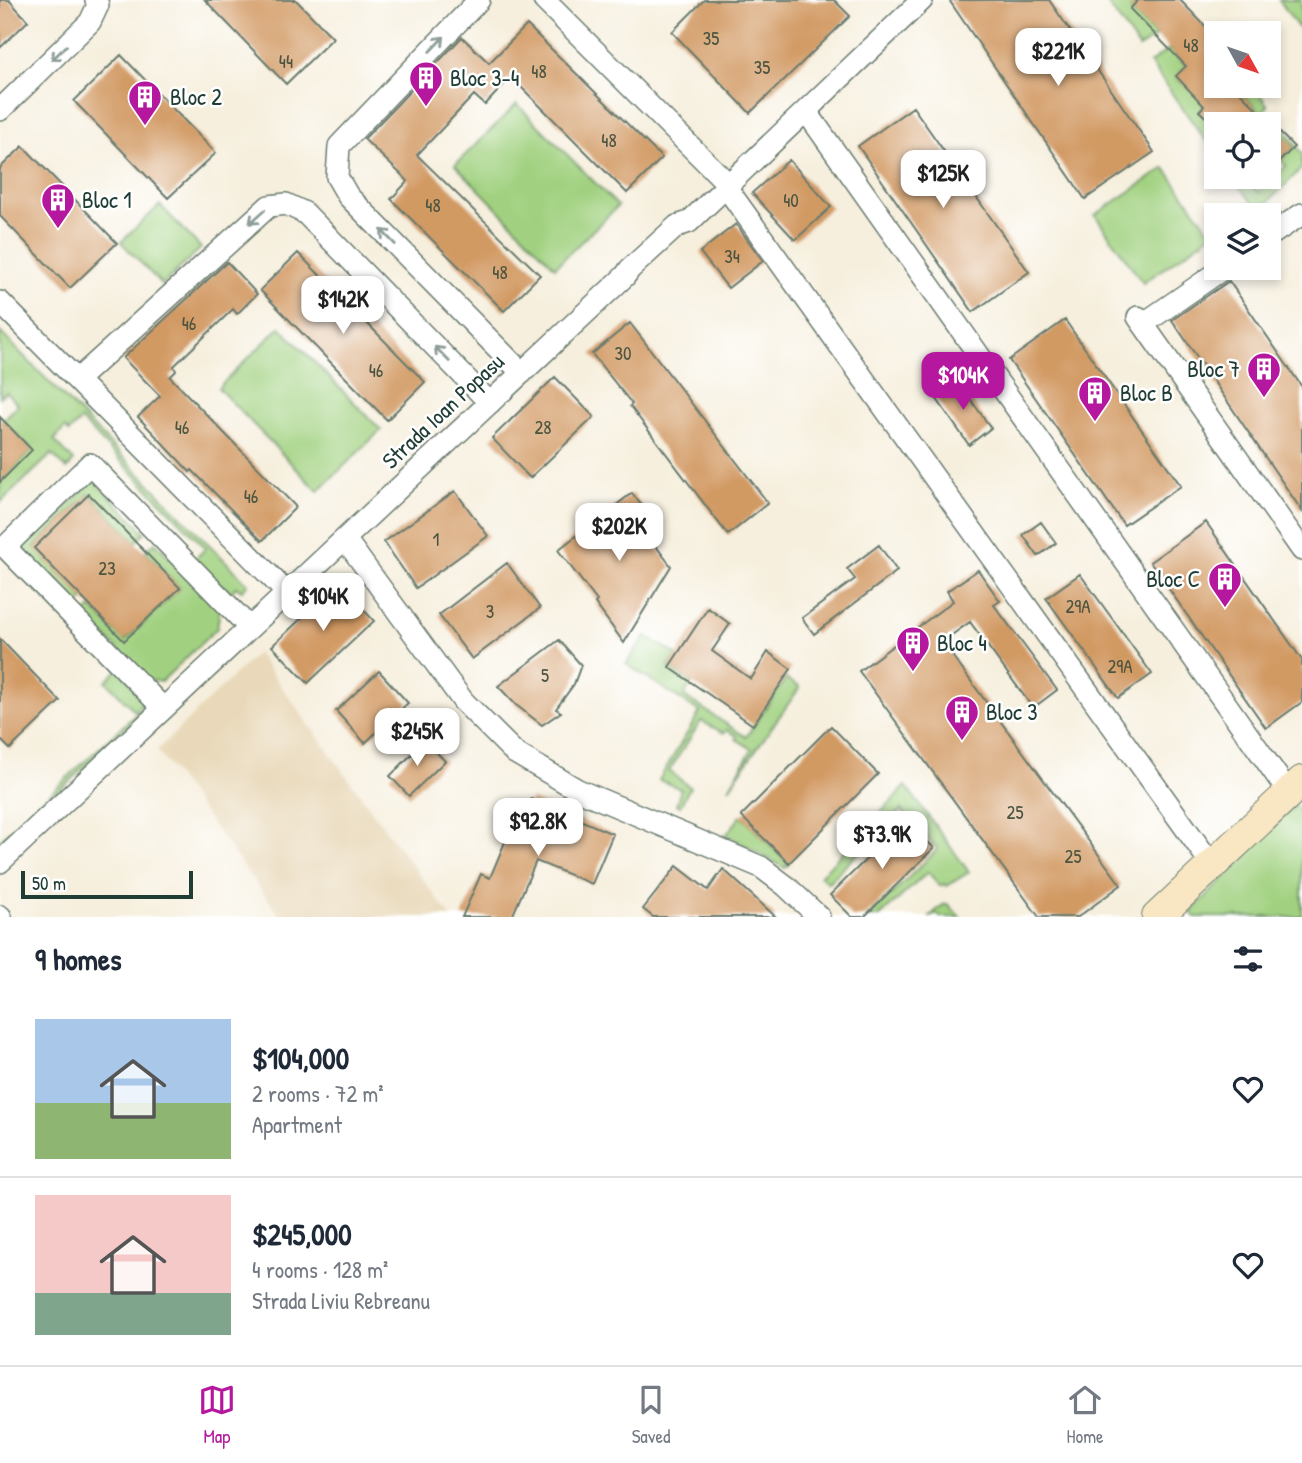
<!DOCTYPE html>
<meta charset="utf-8">
<style>
:root{--surface:#fff;--page:#f2f2f3;--text:#1f2937;--muted:#747a83;--line:#e0e1e3;--accent:#b5179e}
body{margin:0;font-family:"Patrick Hand",sans-serif;background:var(--page);color:var(--text);height:100vh;display:flex;flex-direction:column;font-size:26px;white-space:nowrap}
*{box-sizing:border-box;margin:0}
p{font-size:23px;color:var(--muted)}
.icon{flex:none;width:38px;height:38px;fill:none;stroke:currentColor;stroke-width:2;stroke-linecap:round;stroke-linejoin:round}
.map{position:relative;height:917px;overflow:hidden}
.drawer{display:flex;flex-direction:column;background:var(--surface);flex:1}
.drawer>*{flex:none}
.needle{width:46px;rotate:130deg}
.fabs{position:absolute;left:1204px;top:21px;display:grid;gap:14px}
.fabs a{display:grid;place-items:center;width:77px;height:77px;border-radius:0px;background:var(--surface);box-shadow:0 4px 10px #0003;font-size:35px}
.scale{position:absolute;left:21px;bottom:18px;width:172px;box-sizing:border-box;padding-left:7px;border:4px solid #1f3d34;border-top:0;font-size:19px;line-height:24px;white-space:nowrap;color:#1f3d34;-webkit-text-stroke:5px #fff;paint-order:stroke}
.price{position:absolute;translate:-50% -60px;padding:0 16px;border-radius:14px;background:#fff;color:#222;font-size:23px;line-height:46px;filter:drop-shadow(0 2px 4px #0008)}
.price::after{content:'';position:absolute;left:50%;top:42px;width:21px;height:16px;margin-left:-10px;background:inherit;clip-path:polygon(0 0,100% 0,50% 100%)}
.price.active{background:var(--accent);color:#fff}
ul{padding:0;list-style:none}
li{display:flex;align-items:center;gap:21px;height:175px;padding:0 35px}
li+li{border-top:2px solid var(--line)}
li span{display:grid;place-items:center;flex:none;width:196px;height:140px;border-radius:0px;color:#555}
li>.icon{margin-inline-start:auto}
span .icon{width:84px;height:84px;fill:#fffc;stroke-width:1}
li b{font-size:30px}
h2{display:flex;justify-content:space-between;align-items:center;height:84px;padding:0 35px;font-size:30px}
.tab-bar{display:flex;justify-content:space-around;align-items:center;height:98px;border-top:2px solid var(--line);background:var(--surface);font-size:19px;color:var(--muted)}
.tab-bar a{display:grid;justify-items:center;gap:4px}
.tab-bar .active{color:var(--accent)}
.map>svg:first-child{display:block}
.built{fill:#e9d9ba}
.green{fill:#a1d180;stroke:#60875a;stroke-width:2}
.building{fill:#d29a64}
.lines{fill:none;stroke-linecap:round;stroke-linejoin:round}
.street-casing{stroke:#6a7b6f;stroke-width:24}
.secondary-casing{stroke:#6a7b6f;stroke-width:32}
.street{stroke:#fff;stroke-width:21}
.secondary{stroke:#f9e7c3;stroke-width:30}
.oneway{stroke:#8f9e9a}
.labels{text-anchor:middle;stroke-width:5;stroke-linejoin:round;paint-order:stroke}
.number-label{font-size:19px;fill:#4c5440}
.poi-label{font-size:23px;fill:#1f3d34;stroke:#fff;text-anchor:start}
.street-label{font-size:23px;fill:#1f3d34;stroke:#fff}
</style>
<div class="map">
<svg width="1302" height="917" viewBox="0 0 1302 917">
<rect width="100%" height="100%" fill="#fff"/>
<filter id="ink" filterUnits="userSpaceOnUse"><feTurbulence type="fractalNoise" baseFrequency=".0143" numOctaves="2"/><feDisplacementMap in="SourceGraphic" scale="14" xChannelSelector="R" yChannelSelector="G"/><feConvolveMatrix kernelMatrix="1 2 1 2 8 2 1 2 1" color-interpolation-filters="sRGB"/></filter>
<filter id="wash" filterUnits="userSpaceOnUse"><feTurbulence type="fractalNoise" baseFrequency=".00686" numOctaves="4" result="noise"/><feDisplacementMap in="SourceGraphic" scale="28" xChannelSelector="R" yChannelSelector="G"/><feGaussianBlur stdDeviation="1.57" result="paint"/><feColorMatrix in="noise" values="0 0 0 0 0 0 0 0 0 0 0 0 0 0 0 0 0 1.4 0 .05"/><feComposite in="paint" operator="in"/></filter>
<g filter="url(#wash)">
<rect width="100%" height="100%" fill="#f6efdd"/>
<path class="built" d="M 257,653 L 385,829 L 451,917 L 281,917 L 157,750 Z"/>
<path class="green" d="M 1105,0 L 1138,0 L 1130,9 L 1156,36 L 1139,48 Z
M 1279,0 L 1301,0 L 1302,33 Z
M 1169,49 L 1186,66 L 1176,77 L 1190,90 L 1216,65 L 1217,86 L 1209,93 L 1213,97 L 1199,111 L 1216,128 L 1216,141 L 1209,145 L 1150,63 Z
M 1234,86 L 1254,86 L 1268,106 L 1261,113 Z
M 517,104 L 618,206 L 555,267 L 455,165 Z
M 1279,121 L 1302,154 L 1302,168 L 1259,211 L 1232,177 L 1247,177 L 1245,179 L 1259,192 L 1286,166 L 1281,160 L 1294,147 L 1273,126 Z
M 1165,168 L 1212,234 L 1143,283 L 1095,215 Z
M 160,205 L 201,248 L 162,285 L 121,242 Z
M 280,327 L 381,430 L 318,491 L 218,388 Z
M 0,332 L 248,584 L 242,590 L 236,587 L 230,593 L 194,560 L 206,548 L 81,420 L 69,432 L 65,428 L 54,440 L 74,461 L 67,469 L 52,454 L 0,503 L 0,482 L 32,450 L 3,420 L 18,405 L 6,392 L 0,397 Z
M 94,480 L 145,532 L 136,542 L 89,494 L 34,547 L 84,599 L 76,607 L 21,550 Z
M 155,542 L 220,609 L 217,628 L 161,682 L 148,680 L 84,615 L 91,608 L 125,641 L 180,588 L 145,552 Z
M 646,636 L 677,655 L 668,667 L 692,683 L 684,696 L 746,737 L 786,679 L 800,687 L 729,788 L 752,749 L 736,739 L 737,736 L 727,730 L 724,733 L 701,721 L 669,771 L 690,787 L 680,806 L 676,804 L 681,789 L 659,780 L 700,712 L 626,664 Z
M 119,668 L 145,701 L 135,711 L 106,681 Z
M 148,703 L 150,707 L 0,845 L 0,840 Z
M 906,786 L 969,872 L 947,886 L 944,884 L 940,886 L 928,872 L 879,917 L 868,917 L 938,849 L 901,810 L 828,883 L 820,876 Z
M 1295,805 L 1302,815 L 1302,917 L 1195,917 L 1191,912 Z
M 741,816 L 789,864 L 785,868 L 726,835 Z
M 948,904 L 960,917 L 940,917 L 937,914 L 929,917 L 943,905 Z"/>
<g id="blocks">
<path class="building" d="M 0,0 L 9,0 L 28,21 L 0,48 Z
M 205,0 L 296,0 L 333,38 L 286,84 Z
M 704,0 L 834,0 L 850,16 L 750,113 L 672,32 Z
M 949,0 L 1049,0 L 1154,152 L 1085,199 Z
M 1138,0 L 1180,0 L 1216,37 L 1216,86 L 1234,86 L 1294,147 L 1269,172 L 1269,124 L 1213,124 L 1199,111 L 1204,106 L 1176,76 L 1186,66 L 1130,9 Z
M 527,25 L 662,158 L 627,193 L 511,77 L 485,105 L 474,95 L 417,155 L 540,275 L 504,311 L 391,199 L 408,181 L 364,139 L 462,37 L 489,63 Z
M 121,55 L 216,153 L 168,198 L 74,101 Z
M 913,107 L 1029,272 L 973,312 L 858,146 Z
M 23,146 L 117,243 L 70,288 L 0,216 L 0,168 Z
M 789,160 L 831,207 L 795,240 L 752,193 Z
M 736,224 L 763,261 L 728,288 L 700,252 Z
M 298,253 L 425,382 L 387,420 L 260,290 Z
M 227,262 L 257,294 L 237,314 L 233,309 L 174,366 L 176,371 L 170,377 L 296,507 L 262,541 L 192,470 L 190,472 L 138,417 L 160,396 L 123,358 Z
M 1229,281 L 1302,387 L 1302,511 L 1172,320 Z
M 1065,320 L 1181,486 L 1124,525 L 1009,360 Z
M 630,323 L 768,503 L 728,535 L 630,406 L 632,404 L 592,354 Z
M 555,377 L 594,417 L 530,478 L 492,438 Z
M 956,379 L 991,428 L 969,445 L 934,395 Z
M 0,417 L 32,450 L 0,482 Z
M 455,491 L 488,536 L 416,588 L 384,542 Z
M 632,493 L 660,529 L 649,537 L 671,566 L 624,643 L 595,603 L 597,601 L 558,550 Z
M 89,494 L 180,588 L 124,641 L 34,548 Z
M 1041,522 L 1056,543 L 1038,556 L 1023,535 Z
M 1206,522 L 1302,660 L 1302,702 L 1266,728 L 1150,562 Z
M 879,545 L 897,571 L 814,634 L 802,618 L 855,579 L 847,569 Z
M 507,563 L 540,608 L 472,659 L 439,615 Z
M 978,570 L 1000,601 L 994,605 L 1057,690 L 1033,708 L 970,622 L 942,642 L 1121,885 L 1078,917 L 1039,917 L 859,671 L 953,601 L 947,591 Z
M 1080,574 L 1152,674 L 1118,698 L 1046,598 Z
M 339,583 L 374,621 L 308,683 L 272,646 Z
M 708,608 L 730,624 L 712,651 L 751,679 L 768,652 L 791,669 L 753,725 L 669,667 Z
M 0,639 L 60,701 L 10,749 L 0,739 Z
M 559,640 L 581,665 L 574,684 L 556,709 L 561,712 L 542,725 L 516,705 L 498,686 Z
M 379,671 L 408,703 L 365,743 L 336,711 Z
M 831,726 L 878,774 L 789,863 L 741,816 Z
M 425,741 L 445,761 L 409,796 L 390,776 Z
M 531,799 L 613,834 L 592,884 L 536,861 L 512,917 L 462,917 L 481,874 L 490,878 L 510,830 L 517,832 Z
M 906,820 L 934,848 L 864,917 L 852,917 L 830,895 Z
M 677,866 L 708,890 L 723,869 L 776,917 L 653,917 L 643,909 Z"/>
</g>
</g>
<g filter="url(#ink)">
<use href="#blocks" fill-opacity="0" stroke="#6a7b6f" stroke-width="2"/>
<g class="lines">
<g class="street-casing">
<path id="street" d="M 479,0 L 339,146 L 337,177 L 348,196 L 522,373
M 544,0 L 729,185
M 0,110 L 90,22 L 98,5 L 96,0
M 806,111 L 1289,793
M 726,187 L 1212,865
M 1269,236 L 1302,214
M 0,302 L 286,592
M 1138,317 L 1302,550
M 1143,324 L 1224,268
M 77,380 L 269,206 L 286,204 L 305,213 L 490,403
M 345,539 L 463,701 L 515,753 L 578,790 L 761,867 L 786,886 L 819,917
M 163,708 L 5,547 L 84,470 L 90,464 L 249,627
M 0,862 L 625,276 L 630,269 L 677,226 L 689,222 L 922,0
M 0,916 L 1,917"/>
</g>
<g class="secondary-casing">
<path id="secondary" d="M 1157,917 L 1302,781"/>
</g>
<use href="#street" class="street"/>
<use href="#secondary" class="secondary"/>
</g>
<defs><path id="oneway-shaft" d="M-6 0H5M1.5-3L5.5 0L1.5 3" fill="none" stroke-width="1.6" stroke-linecap="round" stroke-linejoin="round" transform="scale(1.75)"/></defs>
<g class="oneway">
<use href="#oneway-shaft" transform="translate(437 44) rotate(-46)"/>
<use href="#oneway-shaft" transform="translate(59 53) rotate(136)"/>
<use href="#oneway-shaft" transform="translate(257 217) rotate(138)"/>
<use href="#oneway-shaft" transform="translate(388 237) rotate(-134)"/>
<use href="#oneway-shaft" transform="translate(442 354) rotate(-134)"/>
</g>
</g>
<defs>
<g id="building-pin" transform="scale(1.75)"><path d="M0 17L-7.5 6A9.5 9.5 0 1 1 7.5 6Z" fill="#b5179e" stroke="#fff"/><path d="M-4-6H4V6H1V3H-1V6H-4ZM-2.5-4.3h1.7v1.8h-1.7ZM.8-4.3h1.7v1.8H.8ZM-2.5-1h1.7V.8h-1.7ZM.8-1h1.7V.8H.8Z" fill="#fff"/></g>
</defs>
<g fill-rule="evenodd">
<use href="#building-pin" x="426" y="78"/>
<use href="#building-pin" x="145" y="97"/>
<use href="#building-pin" x="58" y="200"/>
<use href="#building-pin" x="1264" y="369"/>
<use href="#building-pin" x="1095" y="393"/>
<use href="#building-pin" x="1225" y="579"/>
<use href="#building-pin" x="913" y="643"/>
<use href="#building-pin" x="962" y="712"/>
</g>
<g class="labels">
<g class="number-label">
<text x="711" y="45">35</text>
<text x="1191" y="52">48</text>
<text x="286" y="68">44</text>
<text x="762" y="74">35</text>
<text x="539" y="78">48</text>
<text x="609" y="147">48</text>
<text x="791" y="207">40</text>
<text x="433" y="212">48</text>
<text x="732" y="263">34</text>
<text x="500" y="279">48</text>
<text x="189" y="330">46</text>
<text x="623" y="360">30</text>
<text x="376" y="377">46</text>
<text x="182" y="434">46</text>
<text x="543" y="434">28</text>
<text x="251" y="503">46</text>
<text x="436" y="546">1</text>
<text x="107" y="575">23</text>
<text x="1078" y="613">29A</text>
<text x="490" y="618">3</text>
<text x="1120" y="673">29A</text>
<text x="545" y="682">5</text>
<text x="1015" y="819">25</text>
<text x="1073" y="863">25</text>
</g>
<g class="poi-label">
<text x="450" y="86">Bloc 3-4</text>
<text x="170" y="105">Bloc 2</text>
<text x="82" y="208">Bloc 1</text>
<text x="1240" y="377" text-anchor="end">Bloc 7</text>
<text x="1120" y="401">Bloc B</text>
<text x="1200" y="587" text-anchor="end">Bloc C</text>
<text x="937" y="651">Bloc 4</text>
<text x="986" y="720">Bloc 3</text>
</g>
<g class="street-label">
<text transform="translate(443 411) rotate(-43)" y="8">Strada Ioan Popasu</text>
</g>
</g>
</svg>
<div class="fabs">
<a><svg class="needle" viewBox="-14 -14 28 28"><path d="M0-13l5 13h-10z" fill="#e53935"/><path d="M0 13l5-13h-10z" fill="#747a83"/></svg></a>
<a><svg class="icon" aria-label="locate" viewBox="0 0 24 24"><circle cx="12" cy="12" r="6"/><path d="M12 2v4M12 18v4M2 12h4M18 12h4"/></svg></a>
<a><svg class="icon" aria-label="layers" viewBox="0 0 24 24"><path d="M12 4l9 5-9 5-9-5zM3 14l9 5 9-5"/></svg></a>
</div>
<div class="scale">50 m</div>
<b class="price" style="left:1058px;top:88px">$221K</b>
<b class="price" style="left:943px;top:210px">$125K</b>
<b class="price" style="left:343px;top:336px">$142K</b>
<b class="price active" style="left:963px;top:412px">$104K</b>
<b class="price" style="left:619px;top:563px">$202K</b>
<b class="price" style="left:323px;top:633px">$104K</b>
<b class="price" style="left:417px;top:768px">$245K</b>
<b class="price" style="left:538px;top:858px">$92.8K</b>
<b class="price" style="left:882px;top:871px">$73.9K</b>
</div>
<section class="drawer">
<h2>9 homes<svg class="icon" aria-label="filters" viewBox="0 0 24 24"><path d="M4 7h16M4 17h16"/><circle cx="9" cy="7" r="2"/><circle cx="15" cy="17" r="2"/></svg></h2>
<ul>
<li><span style="background:linear-gradient(#a9c7e8 60%,#8fb573 0)"><svg class="icon" aria-label="home" viewBox="0 0 24 24"><path d="M3 11l9-7 9 7M6 9v11h12V9"/></svg></span><div><b>$104,000</b><p>2 rooms · 72 m²</p><p>Apartment</p></div><svg class="icon" aria-label="heart" viewBox="0 0 24 24"><path d="M12 20l-8-8c-3-5 5-10 8-4 3-6 11-1 8 4z"/></svg></li>
<li><span style="background:linear-gradient(#f6c9c9 70%,#7fa58c 0)"><svg class="icon" aria-label="home" viewBox="0 0 24 24"><path d="M3 11l9-7 9 7M6 9v11h12V9"/></svg></span><div><b>$245,000</b><p>4 rooms · 128 m²</p><p>Strada Liviu Rebreanu</p></div><svg class="icon" aria-label="heart" viewBox="0 0 24 24"><path d="M12 20l-8-8c-3-5 5-10 8-4 3-6 11-1 8 4z"/></svg></li>
</ul>
</section>
<nav class="tab-bar">
<a class="active"><svg class="icon" aria-label="map" viewBox="0 0 24 24"><path d="M3 6l6-2 6 2 6-2v14l-6 2-6-2-6 2zM9 4v14M15 6v14"/></svg>Map</a>
<a><svg class="icon" aria-label="saved" viewBox="0 0 24 24"><path d="M7 4h10v16l-5-4-5 4z"/></svg>Saved</a>
<a><svg class="icon" aria-label="home" viewBox="0 0 24 24"><path d="M3 11l9-7 9 7M6 9v11h12V9"/></svg>Home</a>
</nav>
